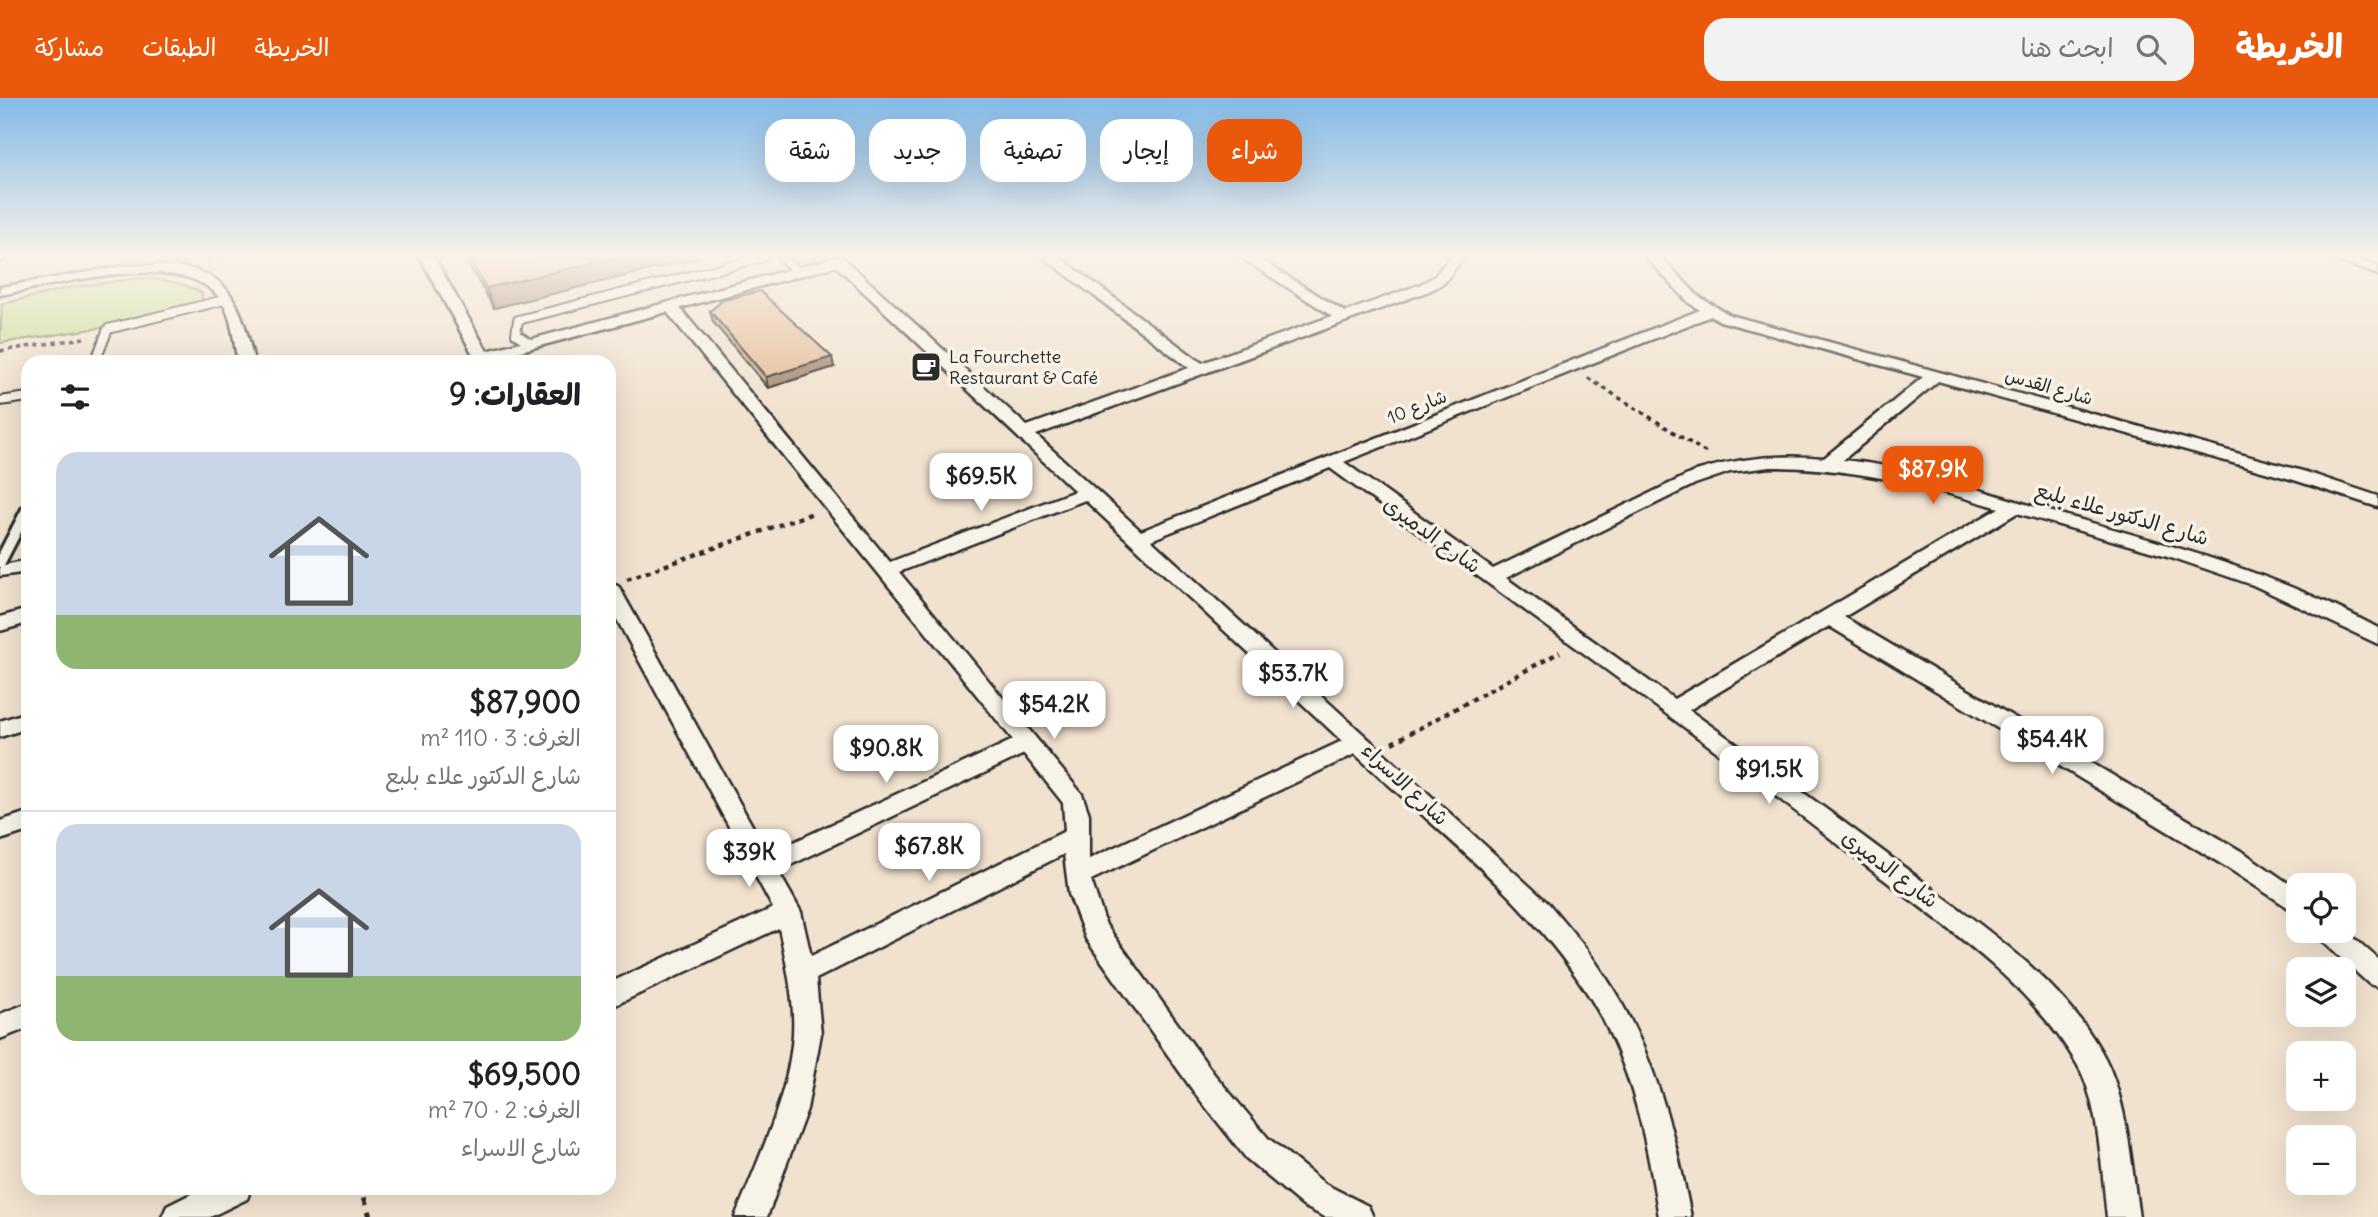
<!DOCTYPE html>
<html lang="ar">
<meta charset="utf-8">
<style>
:root{--surface:#fff;--page:#f2f2f2;--text:#202124;--muted:#757577;--line:#e0e0e0;--accent:#ea580c}
body{margin:0;font-family:Delius,"Playpen Sans Arabic",sans-serif;background:var(--page);color:var(--text);direction:rtl;height:100vh;display:flex;flex-direction:column;font-size:26px;white-space:nowrap}
*{box-sizing:border-box;margin:0}
p{font-size:23px;color:var(--muted)}
.icon{flex:none;width:38px;height:38px;fill:none;stroke:currentColor;stroke-width:2;stroke-linecap:round;stroke-linejoin:round}
.map{position:relative;flex:1;overflow:hidden;direction:ltr}
.details{position:absolute;left:21px;top:257px;width:595px;height:840px;display:flex;flex-direction:column;background:var(--surface);border-radius:21px;box-shadow:0 7px 28px #0002;direction:rtl}
.details>*{flex:none}
.guide{position:absolute;left:637px;top:21px;width:665px;height:63px;direction:rtl;display:flex;gap:14px}
.buttons{position:absolute;left:2286px;top:775px;display:grid;gap:14px}
.buttons a{display:grid;place-items:center;width:70px;height:70px;border-radius:14px;background:var(--surface);box-shadow:0 7px 28px #0002;font-size:35px}
.price{position:absolute;translate:-50% -60px;padding:0 16px;border-radius:14px;background:#fff;color:#222;font-size:23px;line-height:46px;filter:drop-shadow(0 2px 4px #0008)}
.price::after{content:'';position:absolute;left:50%;top:42px;width:21px;height:16px;margin-left:-10px;background:inherit;clip-path:polygon(0 0,100% 0,50% 100%)}
.price.selected{background:var(--accent);color:#fff}
ul{padding:0;list-style:none}
li{display:grid;align-content:center;gap:14px;height:371px;padding:0 35px}
li+li{border-top:2px solid var(--line)}
li span{display:grid;place-items:center;height:217px;border-radius:21px;color:#555}
li>.icon{margin-inline-start:auto}
span .icon{width:126px;height:126px;fill:#fffc;stroke-width:1}
li b{font-size:30px}
h2{display:flex;justify-content:space-between;align-items:center;height:84px;padding:0 35px;font-size:30px}
.chip{padding:0 24px;border-radius:21px;background:var(--surface);box-shadow:0 7px 28px #0002;font-size:24px;line-height:63px}
.chip.selected{background:var(--accent);color:#fff}
header{display:flex;align-items:center;gap:42px;box-sizing:border-box;height:98px;padding:0 35px;background:var(--accent);color:#fff}
header strong{font-size:33px}
nav{display:flex;gap:38px;margin-inline-start:auto;font-size:24px}
.search{width:490px;height:63px;background:var(--page);display:flex;align-items:center;gap:18px;box-sizing:border-box;padding:0 24px;border-radius:21px;color:var(--muted);font-size:26px}
.map>svg:first-child{display:block}
.green{fill:#c6df95;stroke:#788560;stroke-width:2}
.lines{fill:none;stroke-linecap:round;stroke-linejoin:round}
.lane-far1-casing{stroke:#2b2b2b;stroke-width:12}
.lane-casing{stroke:#2b2b2b;stroke-width:16}
.street-casing{stroke:#2b2b2b;stroke-width:5}
.path-far2{stroke:#2b2b2b;stroke-width:3.5;stroke-dasharray:4.5 4.5;stroke-linecap:butt}
.path-far1{stroke:#2b2b2b;stroke-width:4.5;stroke-dasharray:5 5;stroke-linecap:butt}
.path{stroke:#2b2b2b;stroke-width:5;stroke-dasharray:7 7;stroke-linecap:butt}
.lane-far1{stroke:#f7f3e8;stroke-width:8}
.lane{stroke:#f7f3e8;stroke-width:10}
.street{fill:#f7f3e8;fill-rule:evenodd}
.wall{fill:#c4a180;stroke:#2b2b2b;stroke-width:2}
.shaded-wall{fill:#a08368;stroke:#2b2b2b;stroke-width:2}
.building{fill:#e4bb95;stroke:#2b2b2b;stroke-width:2}
.labels{text-anchor:middle;stroke-width:7;stroke-linejoin:round;paint-order:stroke}
.far-poi-label{font-size:18px;fill:#2b2b2b;stroke:#f7f3e8;text-anchor:start}
.far-street-label{font-size:18px;fill:#2b2b2b;stroke:#f7f3e8}
.street-label{font-size:21px;fill:#2b2b2b;stroke:#f7f3e8}
</style>
<header>
<strong>الخريطة</strong>
<div class="search"><svg class="icon" aria-label="search" viewBox="0 0 24 24"><circle cx="10" cy="10" r="6"/><path d="M15 15l6 6"/></svg>ابحث هنا</div>
<nav><a>الخريطة</a><a>الطبقات</a><a>مشاركة</a></nav>
</header>
<div class="map">
<svg width="2378" height="1119" viewBox="0 0 2378 1119">
<rect width="100%" height="100%" fill="#f1e2cf"/>
<filter id="ink" filterUnits="userSpaceOnUse"><feTurbulence type="fractalNoise" baseFrequency=".0143" numOctaves="2"/><feDisplacementMap in="SourceGraphic" scale="14" xChannelSelector="R" yChannelSelector="G"/><feConvolveMatrix kernelMatrix="1 2 1 2 8 2 1 2 1" color-interpolation-filters="sRGB"/></filter>
<g filter="url(#ink)">
<path class="green" d="M 140,180 C 163,181 182,184 202,195 L 202,209 L 113,228 L 0,245 L 2,206 L 72,189 Z"/>
<g class="lines">
<g class="lane-far1-casing">
<path id="lane-far1" d="M 782,159 L 798,174
M 531,246 L 516,236 L 518,222 L 764,159
M 95,264 L 108,231 L 228,201
M 0,303 L 28,299"/>
</g>
<g class="lane-casing">
<path id="lane" d="M 0,464 L 28,410"/>
</g>
<g class="street-casing">
<path id="street" d="M 0,159 L 8,159 L 0,164 Z
M 420,159 L 434,159 L 487,253 L 829,161 L 827,159 L 842,159 L 1027,328 L 1189,270 L 1043,159 L 1059,159 L 1202,265 L 1332,218 L 1240,159 L 1256,159 L 1345,214 L 1419,187 L 1434,179 L 1450,159 L 1464,159 L 1444,185 L 1429,193 L 1036,337 L 1141,433 L 1700,212 L 1689,205 L 1646,159 L 1661,159 L 1699,199 L 1730,217 L 2306,374 L 2378,398 L 2378,409 L 2294,382 L 1938,283 L 1843,362 C 1913,369 1982,393 2049,413 C 2162,445 2274,473 2378,530 L 2378,546 L 2253,487 L 2171,459 L 2017,415 L 1844,519 L 2246,756 L 2298,792 L 2298,816 L 2228,770 L 1829,528 L 1689,612 C 1767,668 1845,724 1921,782 C 1987,832 2059,880 2101,953 C 2128,999 2131,1067 2139,1119 L 2107,1119 C 2102,1075 2099,1003 2077,966 C 2027,880 1938,824 1861,764 C 1688,628 1508,501 1330,370 L 1151,442 L 1549,806 C 1568,829 1589,852 1605,878 C 1653,950 1675,1035 1691,1119 L 1659,1119 C 1648,1051 1635,981 1602,920 C 1544,814 1442,737 1355,656 L 1091,782 L 1106,827 L 1214,976 L 1268,1040 L 1325,1086 L 1368,1108 L 1373,1119 L 1325,1119 L 1303,1108 L 1246,1060 L 1194,994 L 1086,841 L 1069,796 L 1064,756 L 816,881 L 821,936 L 807,1011 L 767,1119 L 735,1119 C 758,1062 789,997 793,936 C 795,901 786,864 779,830 L 609,910 L 609,885 L 773,810 L 609,507 L 609,483 L 619,489 L 768,756 L 1013,642 L 667,214 L 491,261 L 493,264 L 477,264 ZM 836,168 L 1075,393 L 890,464 L 680,210 ZM 1711,218 L 1720,223 L 1923,279 L 1824,360 C 1781,356 1737,360 1696,373 L 1493,471 L 1344,364 ZM 1770,369 C 1850,369 1923,387 1999,410 L 1674,601 L 1506,480 L 1695,386 L 1730,374 ZM 1085,402 L 1342,643 L 1089,761 L 1089,716 L 1082,696 L 899,474 ZM 1024,656 L 1063,705 L 1065,733 L 811,858 L 801,814 L 778,773 Z
M 2327,159 L 2348,159 L 2378,168 L 2378,177 Z
M 125,168 C 214,164 236,177 254,264 L 238,264 C 233,243 233,215 218,198 C 180,151 52,188 0,197 L 0,189 Z
M 28,462 L 28,474 L 0,478 L 0,468 Z
M 28,511 L 28,525 L 0,533 L 0,519 Z
M 28,614 L 28,630 L 0,639 L 0,623 Z
M 28,714 L 28,733 L 0,742 L 0,723 Z
M 2343,830 L 2378,861 L 2378,889 L 2369,886 L 2320,841 L 2316,833 L 2343,833 Z
M 28,905 L 28,930 L 0,941 L 0,916 Z
M 203,1090 L 251,1090 L 247,1101 L 210,1119 L 162,1119 L 167,1108 Z"/>
</g>
<path class="path-far2" d="M 208,162 L 220,159
M 0,253 L 84,240
M 1588,280 L 1708,356"/>
<path class="path-far1" d="M 627,481 L 813,415
M 1392,645 L 1560,554"/>
<path class="path" d="M 355,1090 L 363,1095 L 370,1119"/>
<use href="#lane-far1" class="lane-far1"/>
<use href="#lane" class="lane"/>
<use href="#street" class="street"/>
</g>
<path class="wall" d="M 464,159 L 703,159 L 494,210 Z
M 710,213 L 834,269 L 768,290 L 713,224 Z"/>
<path class="shaded-wall" d="M 618,159 L 703,159 L 494,210 L 486,190 Z
M 832,259 L 834,269 L 768,290 L 766,279 Z"/>
<path class="building" d="M 468,159 L 618,159 L 486,190 Z
M 760,193 L 832,259 L 766,279 L 710,213 L 723,202 Z"/>
</g>
<linearGradient id="sky" x2="0" y2="1"><stop stop-color="#83bae8"/><stop offset="0.5" stop-color="#f9f2e9"/><stop offset="1" stop-color="#f9f2e9" stop-opacity="0"/></linearGradient>
<rect width="2378" height="316" fill="url(#sky)"/>
<defs>
<g id="cafe-square" transform="scale(1.575)"><rect x="-9" y="-9" width="18" height="18" rx="4" fill="#2b2b2b" stroke="#f7f3e8"/><path d="M-5.5-4.5H6V0H3Q3 3.5 0 3.5H-2.5Q-5.5 3.5-5.5 0ZM3-3.2v2h1.7v-2ZM-6 4.5H4V6H-6Z" fill="#fff"/></g>
</defs>
<g fill-rule="evenodd">
<use href="#cafe-square" x="926" y="269"/>
</g>
<g class="labels">
<g class="far-poi-label">
<text x="949" y="265">La Fourchette<tspan x="949" dy="21">Restaurant &amp; Café</tspan></text>
</g>
<g class="far-street-label">
<text transform="translate(2049 289) rotate(16)" y="6">شارع القدس</text>
<text transform="translate(1417 309) rotate(-22)" y="6">شارع 10</text>
</g>
<g class="street-label">
<text transform="translate(2122 416) rotate(16)" y="7">شارع الدكتور علاء بلبع</text>
<text transform="translate(1432 437) rotate(36)" y="7">شارع الدميرى</text>
<text transform="translate(1405 686) rotate(43)" y="7">شارع الاسراء</text>
<text transform="translate(1890 771) rotate(37)" y="7">شارع الدميرى</text>
</g>
</g>
</svg>
<div class="buttons">
<a><svg class="icon" aria-label="locate" viewBox="0 0 24 24"><circle cx="12" cy="12" r="6"/><path d="M12 2v4M12 18v4M2 12h4M18 12h4"/></svg></a>
<a><svg class="icon" aria-label="layers" viewBox="0 0 24 24"><path d="M12 4l9 5-9 5-9-5zM3 14l9 5 9-5"/></svg></a>
<a>+</a>
<a>−</a>
</div>
<b class="price selected" style="left:1933px;top:408px">$87.9K</b>
<b class="price" style="left:981px;top:415px">$69.5K</b>
<b class="price" style="left:1293px;top:612px">$53.7K</b>
<b class="price" style="left:1054px;top:643px">$54.2K</b>
<b class="price" style="left:2052px;top:678px">$54.4K</b>
<b class="price" style="left:886px;top:687px">$90.8K</b>
<b class="price" style="left:1769px;top:708px">$91.5K</b>
<b class="price" style="left:929px;top:785px">$67.8K</b>
<b class="price" style="left:749px;top:791px">$39K</b>
<div class="guide">
<a class="chip selected">شراء</a>
<a class="chip">إيجار</a>
<a class="chip">تصفية</a>
<a class="chip">جديد</a>
<a class="chip">شقة</a>
</div>
<section class="details">
<h2>العقارات: 9<svg class="icon" aria-label="filters" viewBox="0 0 24 24"><path d="M4 7h16M4 17h16"/><circle cx="9" cy="7" r="2"/><circle cx="15" cy="17" r="2"/></svg></h2>
<ul>
<li><span style="background:linear-gradient(#c9d6e8 75%,#8fb573 0)"><svg class="icon" aria-label="home" viewBox="0 0 24 24"><path d="M3 11l9-7 9 7M6 9v11h12V9"/></svg></span><div><b>$87,900</b><p>الغرف: 3 · 110 m²</p><p>شارع الدكتور علاء بلبع</p></div></li>
<li><span style="background:linear-gradient(#c9d6e8 70%,#8fb573 0)"><svg class="icon" aria-label="home" viewBox="0 0 24 24"><path d="M3 11l9-7 9 7M6 9v11h12V9"/></svg></span><div><b>$69,500</b><p>الغرف: 2 · 70 m²</p><p>شارع الاسراء</p></div></li>
</ul>
</section>
</div>
